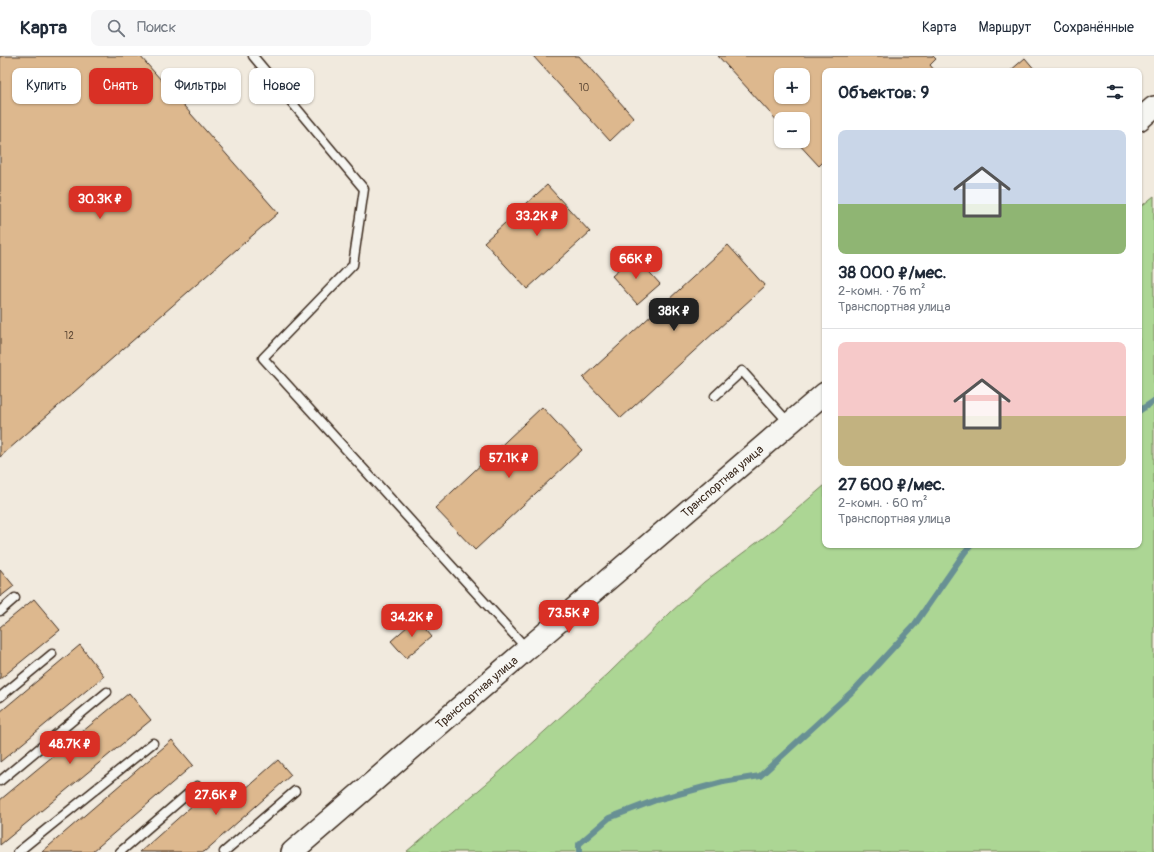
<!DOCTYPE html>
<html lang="ru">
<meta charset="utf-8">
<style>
:root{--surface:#fff;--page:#f6f6f7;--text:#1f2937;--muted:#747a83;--line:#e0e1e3;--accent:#d93025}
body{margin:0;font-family:Pangolin,sans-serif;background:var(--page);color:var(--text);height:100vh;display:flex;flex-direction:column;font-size:15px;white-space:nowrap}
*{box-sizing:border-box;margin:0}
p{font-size:13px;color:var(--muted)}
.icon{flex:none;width:22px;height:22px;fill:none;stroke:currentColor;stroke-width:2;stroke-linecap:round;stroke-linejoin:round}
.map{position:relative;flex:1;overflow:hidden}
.sheet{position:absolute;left:822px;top:12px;width:320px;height:480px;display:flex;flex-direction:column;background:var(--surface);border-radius:8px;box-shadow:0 1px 3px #0004}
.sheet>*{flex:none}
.hud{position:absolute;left:12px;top:12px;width:380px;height:36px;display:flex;gap:8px}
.tools{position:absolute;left:774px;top:12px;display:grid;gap:8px}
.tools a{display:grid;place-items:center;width:36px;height:36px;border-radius:8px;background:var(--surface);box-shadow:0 1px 3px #0004;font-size:20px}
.price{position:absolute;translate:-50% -34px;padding:0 9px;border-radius:8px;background:var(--accent);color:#fff;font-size:13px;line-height:26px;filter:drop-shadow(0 1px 2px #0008)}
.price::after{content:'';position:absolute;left:50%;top:24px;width:12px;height:9px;margin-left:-6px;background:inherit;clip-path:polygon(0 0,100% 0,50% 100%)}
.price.current{background:#222;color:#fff}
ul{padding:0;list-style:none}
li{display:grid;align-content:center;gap:8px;height:212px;padding:0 16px}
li+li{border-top:1px solid var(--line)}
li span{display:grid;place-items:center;height:124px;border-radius:8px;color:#555}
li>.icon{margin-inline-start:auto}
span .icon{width:72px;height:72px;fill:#fffc;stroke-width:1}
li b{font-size:17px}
h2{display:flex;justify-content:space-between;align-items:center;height:48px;padding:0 16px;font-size:17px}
.pill{padding:0 14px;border-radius:8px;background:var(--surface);box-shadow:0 1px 3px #0004;font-size:14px;line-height:36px}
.pill.current{background:var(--accent);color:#fff}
header{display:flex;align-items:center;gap:24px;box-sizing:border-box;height:56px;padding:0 20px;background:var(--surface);border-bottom:1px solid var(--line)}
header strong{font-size:19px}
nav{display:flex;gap:22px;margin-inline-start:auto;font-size:14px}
.search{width:280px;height:36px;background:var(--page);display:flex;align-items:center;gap:10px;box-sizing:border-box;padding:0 14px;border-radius:8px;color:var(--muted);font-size:15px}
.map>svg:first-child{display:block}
.green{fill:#acd694;stroke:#748059}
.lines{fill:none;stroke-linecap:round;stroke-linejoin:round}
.stream{stroke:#679094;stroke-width:6}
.building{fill:#ddb88e;stroke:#3b2a1e;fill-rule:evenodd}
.service-casing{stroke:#3b2a1e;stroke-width:11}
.tertiary-casing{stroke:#3b2a1e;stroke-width:24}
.service{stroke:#f6f6f2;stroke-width:8}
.tertiary{stroke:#f6f6f2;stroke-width:21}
.labels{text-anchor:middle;stroke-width:3;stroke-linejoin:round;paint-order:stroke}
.number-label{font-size:10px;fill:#644e3a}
.street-label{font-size:12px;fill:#3b2a1e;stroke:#f6f6f2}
</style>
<header>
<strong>Карта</strong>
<div class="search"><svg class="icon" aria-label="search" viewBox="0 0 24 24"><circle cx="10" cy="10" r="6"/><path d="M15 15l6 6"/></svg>Поиск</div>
<nav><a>Карта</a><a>Маршрут</a><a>Сохранённые</a></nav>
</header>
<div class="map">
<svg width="1154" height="796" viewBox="0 0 1154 796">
<rect width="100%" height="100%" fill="#f1eade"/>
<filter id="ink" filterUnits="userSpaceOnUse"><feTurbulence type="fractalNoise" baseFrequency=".025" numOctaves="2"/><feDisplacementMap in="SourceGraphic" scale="8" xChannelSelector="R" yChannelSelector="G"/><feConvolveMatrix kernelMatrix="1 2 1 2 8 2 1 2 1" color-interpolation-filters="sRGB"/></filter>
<g filter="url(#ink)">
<path class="green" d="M 1154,140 L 1154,796 L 406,796 L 493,722 L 608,618 L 671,556 L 704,526 L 767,479 L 825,429 L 825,489 L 1139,489 L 1139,152 Z"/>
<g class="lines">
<path class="stream" d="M 1139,355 L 1154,345
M 579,796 L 579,788 L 609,762 L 656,744 L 723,726 L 760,720 L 856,632 L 915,568 L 965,496 L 971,489"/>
</g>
<path class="building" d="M 0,0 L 140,0 L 278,157 L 0,401 Z
M 533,0 L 579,0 L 634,62 L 610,85 Z
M 718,0 L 933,0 L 936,3 L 930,9 L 935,15 L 825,15 L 825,104 L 819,110 L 796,85 L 803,85 L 803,63 L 781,63 L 781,69 ZM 781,19 L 803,19 L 803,41 L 781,41 Z
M 1025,2 L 1036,15 L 1010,15 Z
M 547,129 L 590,176 L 527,233 L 484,186 Z
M 728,189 L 765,230 L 621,362 L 583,322 Z
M 635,200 L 660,228 L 637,248 L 612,220 Z
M 542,351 L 582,394 L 475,494 L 435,452 Z
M 0,513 L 14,530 L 0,541 Z
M 34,543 L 60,574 L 0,623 L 0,571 Z
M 417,562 L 432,580 L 406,602 L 391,585 Z
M 80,589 L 104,620 L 0,706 L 0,656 Z
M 129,637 L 151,664 L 0,789 L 0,744 Z
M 172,684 L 193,709 L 92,796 L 42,796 Z
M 278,704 L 291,719 L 204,796 L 140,796 L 212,732 L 227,749 Z"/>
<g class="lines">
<g class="service-casing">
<path id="service" d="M 253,0 L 364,133 L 353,209 L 263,302 L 527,593
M 715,340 L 742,315 L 789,367
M 0,555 L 15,542
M 0,641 L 52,598
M 0,725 L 107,636
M 18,796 L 153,687
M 120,796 L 197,730
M 224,796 L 295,735"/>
</g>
<g class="tertiary-casing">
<g id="tertiary">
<path d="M 1139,64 L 1154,51"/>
<path id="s1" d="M 292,796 L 527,593 L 825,337"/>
</g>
</g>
<use href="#service" class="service"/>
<use href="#tertiary" class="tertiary"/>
</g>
</g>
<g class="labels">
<g class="number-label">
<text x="584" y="35">10</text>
<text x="69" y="283">12</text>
</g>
<g class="street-label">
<text dy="4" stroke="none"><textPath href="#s1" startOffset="568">Транспортная улица</textPath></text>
<text dy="4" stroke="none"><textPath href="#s1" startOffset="244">Транспортная улица</textPath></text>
</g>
</g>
</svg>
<div class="tools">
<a>+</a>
<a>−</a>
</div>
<b class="price" style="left:100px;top:164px">30.3K ₽</b>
<b class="price" style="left:537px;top:181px">33.2K ₽</b>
<b class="price" style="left:636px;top:224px">66K ₽</b>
<b class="price current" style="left:674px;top:276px">38K ₽</b>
<b class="price" style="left:509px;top:423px">57.1K ₽</b>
<b class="price" style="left:569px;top:578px">73.5K ₽</b>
<b class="price" style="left:412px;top:582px">34.2K ₽</b>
<b class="price" style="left:70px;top:709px">48.7K ₽</b>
<b class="price" style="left:216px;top:760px">27.6K ₽</b>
<div class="hud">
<a class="pill">Купить</a>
<a class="pill current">Снять</a>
<a class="pill">Фильтры</a>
<a class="pill">Новое</a>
</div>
<section class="sheet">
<h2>Объектов: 9<svg class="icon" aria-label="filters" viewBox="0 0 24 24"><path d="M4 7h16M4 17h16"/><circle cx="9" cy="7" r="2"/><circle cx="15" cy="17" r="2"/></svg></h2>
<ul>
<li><span style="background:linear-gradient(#c9d6e8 60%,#8fb573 0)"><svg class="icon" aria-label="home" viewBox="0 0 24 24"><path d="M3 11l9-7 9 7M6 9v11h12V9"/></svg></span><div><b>38 000 ₽/мес.</b><p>2-комн. · 76 m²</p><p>Транспортная улица</p></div></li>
<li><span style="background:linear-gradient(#f6c9c9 60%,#c2b280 0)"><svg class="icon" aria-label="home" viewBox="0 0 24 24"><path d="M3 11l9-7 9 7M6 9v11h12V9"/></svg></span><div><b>27 600 ₽/мес.</b><p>2-комн. · 60 m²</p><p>Транспортная улица</p></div></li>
</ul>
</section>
</div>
